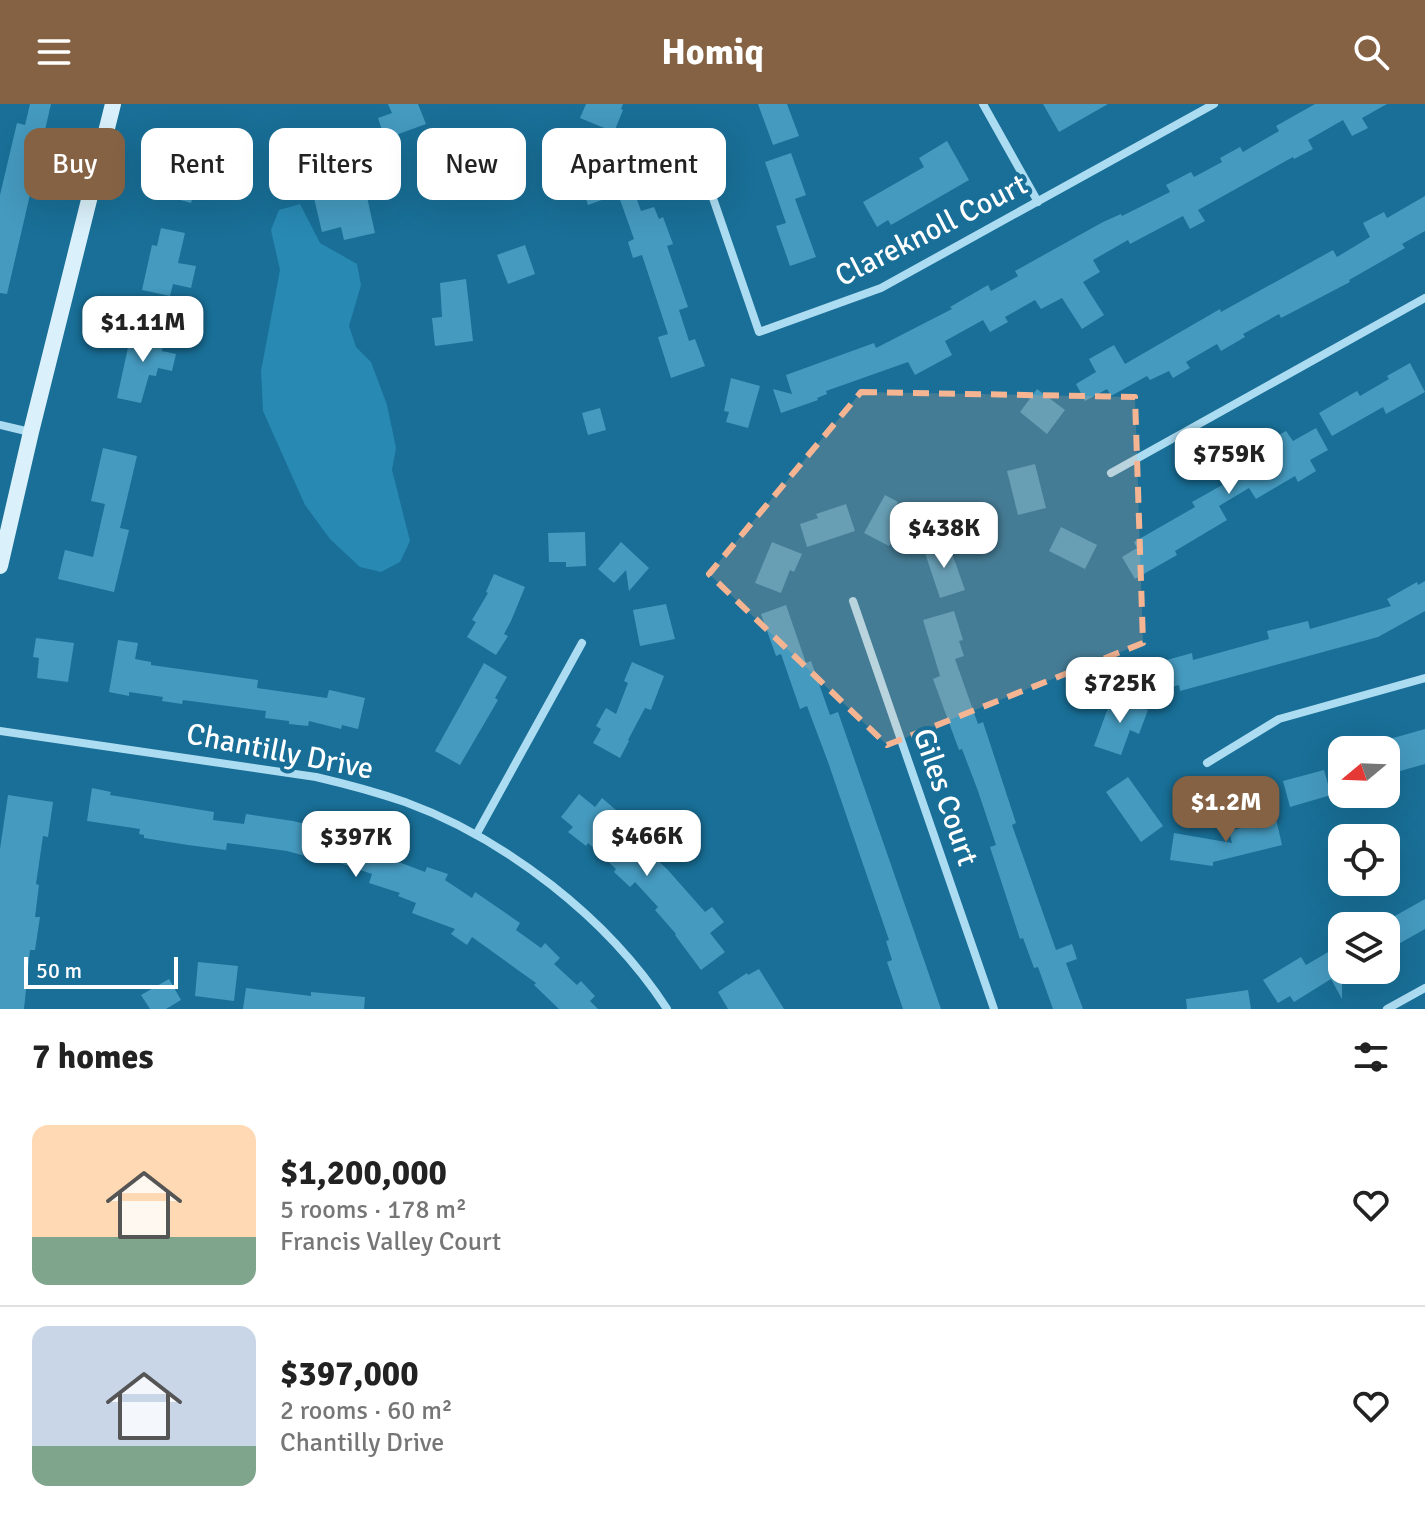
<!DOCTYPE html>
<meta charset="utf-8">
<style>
:root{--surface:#fff;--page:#f6f6f6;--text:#222;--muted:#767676;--line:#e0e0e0;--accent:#856243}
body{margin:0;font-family:Signika,sans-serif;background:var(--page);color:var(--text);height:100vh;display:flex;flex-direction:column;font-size:30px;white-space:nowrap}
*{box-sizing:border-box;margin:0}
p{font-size:26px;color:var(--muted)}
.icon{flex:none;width:44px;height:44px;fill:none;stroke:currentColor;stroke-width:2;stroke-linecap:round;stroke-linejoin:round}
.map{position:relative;height:905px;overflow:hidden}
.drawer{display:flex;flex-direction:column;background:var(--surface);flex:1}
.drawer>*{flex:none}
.guide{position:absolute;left:24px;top:24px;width:800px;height:72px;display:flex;gap:16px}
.needle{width:52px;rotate:251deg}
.tools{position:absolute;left:1328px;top:632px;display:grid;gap:16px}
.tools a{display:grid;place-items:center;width:72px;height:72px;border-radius:16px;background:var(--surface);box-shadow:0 8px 32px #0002;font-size:40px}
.scale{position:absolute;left:24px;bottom:20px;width:154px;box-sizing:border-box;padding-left:8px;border:4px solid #fff;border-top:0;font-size:22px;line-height:28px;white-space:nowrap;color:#fff;-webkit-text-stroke:6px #196f97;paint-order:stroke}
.price{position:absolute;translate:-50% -68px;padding:0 18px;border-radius:16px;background:#fff;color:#222;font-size:26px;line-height:52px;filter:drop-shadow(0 2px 4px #0008)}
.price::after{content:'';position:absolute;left:50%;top:48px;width:24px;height:18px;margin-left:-12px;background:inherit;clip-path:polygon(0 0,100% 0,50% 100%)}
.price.active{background:var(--accent);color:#fff}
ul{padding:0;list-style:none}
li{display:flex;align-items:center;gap:24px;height:200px;padding:0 32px}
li+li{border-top:2px solid var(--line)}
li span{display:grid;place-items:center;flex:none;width:224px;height:160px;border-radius:16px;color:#555}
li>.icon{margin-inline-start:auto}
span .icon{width:96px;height:96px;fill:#fffc;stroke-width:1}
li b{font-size:34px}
h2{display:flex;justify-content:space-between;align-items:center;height:96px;padding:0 32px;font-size:34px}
.chip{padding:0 28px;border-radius:16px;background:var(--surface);box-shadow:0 8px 32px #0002;font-size:28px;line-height:72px}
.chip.active{background:var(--accent);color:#fff}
header{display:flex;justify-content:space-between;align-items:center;height:104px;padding:0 32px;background:var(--accent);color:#fff;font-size:36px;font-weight:800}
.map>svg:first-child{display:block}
.green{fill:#2889b3}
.building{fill:#459abf}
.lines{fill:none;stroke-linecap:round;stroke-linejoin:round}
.street{stroke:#acdcf1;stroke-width:8}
.secondary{stroke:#daf1fb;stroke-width:16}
.marked{fill:#f5b492;fill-opacity:0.2;stroke:#f5b492;stroke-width:6;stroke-dasharray:16 10;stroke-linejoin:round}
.labels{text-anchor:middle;stroke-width:8;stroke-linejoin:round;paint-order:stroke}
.street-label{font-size:30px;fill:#fff;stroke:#196f97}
</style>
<header><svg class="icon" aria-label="menu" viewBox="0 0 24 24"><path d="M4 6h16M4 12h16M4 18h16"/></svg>Homiq<svg class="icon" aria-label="search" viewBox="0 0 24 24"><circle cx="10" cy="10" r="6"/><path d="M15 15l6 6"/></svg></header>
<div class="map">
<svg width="1425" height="905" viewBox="0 0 1425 905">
<rect width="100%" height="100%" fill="#196f97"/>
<path class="green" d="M 300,100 L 320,139 L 357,160 L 361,181 L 349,222 L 356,243 L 371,258 L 387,301 L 396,344 L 392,366 L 410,437 L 400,458 L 381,468 L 360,463 L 330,435 L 305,401 L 263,307 L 261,267 L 280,166 L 271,126 L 279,106 Z"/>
<path class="building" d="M 30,0 L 51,0 L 7,190 L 0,189 L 0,91 L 17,19 L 25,21 Z
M 388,0 L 418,0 L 426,20 L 385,35 L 378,14 L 392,9 Z
M 586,0 L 623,0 L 621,5 L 623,6 L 614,28 L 580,14 Z
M 758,0 L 787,0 L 799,32 L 773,41 Z
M 1043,0 L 1108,0 L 1059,28 Z
M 1315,0 L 1387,0 L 1362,14 L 1368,24 L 1352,32 L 1343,16 L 1308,36 L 1313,45 L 1294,55 L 1293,53 L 1198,106 L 1205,117 L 1190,125 L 1183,112 L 1130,140 L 1128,136 L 1093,156 L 1100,168 L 1083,178 L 1104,211 L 1082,225 L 1062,194 L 1041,205 L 1035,196 L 1005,213 L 1008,218 L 990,228 L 983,216 L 945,237 L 952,251 L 915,271 L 908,258 L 826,287 L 827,290 L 817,294 L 818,296 L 781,309 L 773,285 L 792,290 L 786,271 L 874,239 L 876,244 L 952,205 L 950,203 L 988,181 L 991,187 L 1018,172 L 1015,167 L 1103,118 L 1121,110 L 1122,112 L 1170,88 L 1166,81 L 1191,68 L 1194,73 L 1222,58 L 1220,54 L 1240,43 L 1243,48 L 1279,27 L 1276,22 Z
M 947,37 L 969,76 L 891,121 L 888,116 L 877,123 L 863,98 L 924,63 L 919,54 Z
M 178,46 L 204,53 L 200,68 L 211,71 L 206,92 L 194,89 L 191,99 L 162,91 L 172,55 L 175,56 Z
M 614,48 L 618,60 L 624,58 L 641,107 L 654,103 L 659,115 L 663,113 L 673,140 L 667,142 L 688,203 L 679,206 L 689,237 L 695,235 L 705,262 L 671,274 L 658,233 L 668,230 L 642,151 L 633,154 L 628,138 L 634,135 L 618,90 L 588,101 L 582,83 L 594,78 L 587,58 Z
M 791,49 L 806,91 L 795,95 L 816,153 L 790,162 L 776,122 L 786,119 L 765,58 Z
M 350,81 L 351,87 L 365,84 L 375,129 L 344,136 L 341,123 L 322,128 L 313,90 Z
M 1425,92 L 1425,127 L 1402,140 L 1405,144 L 1349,176 L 1350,178 L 1281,214 L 1279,210 L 1243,230 L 1245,233 L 1221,247 L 1217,240 L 1186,258 L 1190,264 L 1173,274 L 1169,267 L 1150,276 L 1147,272 L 1111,292 L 1107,285 L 1085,297 L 1076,280 L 1096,268 L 1089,255 L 1114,241 L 1125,260 L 1220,205 L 1221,208 L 1333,146 L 1337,153 L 1370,133 L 1363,119 L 1384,108 L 1387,114 Z
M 161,124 L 185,129 L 178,159 L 196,162 L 191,184 L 173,180 L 170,192 L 142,186 L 152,141 L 157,142 Z
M 525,141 L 535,170 L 508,180 L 497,151 Z
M 466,175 L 473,237 L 435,242 L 432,214 L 442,213 L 440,179 Z
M 132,225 L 165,232 L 162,247 L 176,250 L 172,267 L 158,264 L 156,272 L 149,271 L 141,299 L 117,294 Z
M 1410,259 L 1425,288 L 1386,310 L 1383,303 L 1332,332 L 1319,309 L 1357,287 L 1360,292 L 1389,275 L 1387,272 Z
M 731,274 L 760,282 L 748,324 L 726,318 L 729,308 L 724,307 Z
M 1037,285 L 1065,306 L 1047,330 L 1020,308 Z
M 600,304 L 606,326 L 588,331 L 582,309 Z
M 1316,324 L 1328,346 L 1310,356 L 1316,367 L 1298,378 L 1295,372 L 1256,395 L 1249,384 L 1219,402 L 1227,416 L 1175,447 L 1177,451 L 1135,475 L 1122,453 L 1137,444 L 1134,438 L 1195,403 L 1192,398 L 1224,380 L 1216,366 L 1286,327 L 1293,337 Z
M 103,344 L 137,352 L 120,424 L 129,426 L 114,488 L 58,475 L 65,446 L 93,453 L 105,400 L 91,397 Z
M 1035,360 L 1046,404 L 1018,411 L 1007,367 Z
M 885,391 L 898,398 L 893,408 L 917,421 L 904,444 L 892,438 L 889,442 L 864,429 Z
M 846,400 L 855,427 L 807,443 L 800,420 L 818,414 L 816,410 Z
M 1061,423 L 1097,441 L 1085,465 L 1049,447 Z
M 585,428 L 586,462 L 566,463 L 566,458 L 549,458 L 548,429 Z
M 621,438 L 649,464 L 629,487 L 626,466 L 614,479 L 598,465 Z
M 772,438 L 802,450 L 794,468 L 790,466 L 781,489 L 755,479 Z
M 948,438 L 965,486 L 940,494 L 924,446 Z
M 494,470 L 525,483 L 511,517 L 504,530 L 508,532 L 496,551 L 467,533 L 476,518 L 472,516 L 488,489 L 486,488 Z
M 1425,477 L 1425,507 L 1378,533 L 1180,587 L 1179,581 L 1156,587 L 1149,561 L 1192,549 L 1193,556 L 1269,535 L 1267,527 L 1308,517 L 1310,525 L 1391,502 L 1387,495 L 1417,478 L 1418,481 Z
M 666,500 L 675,535 L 640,542 L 633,506 Z
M 786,501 L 806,559 L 811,557 L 830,611 L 838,608 L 941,905 L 903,905 L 887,858 L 892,856 L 886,837 L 889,836 L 828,658 L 807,602 L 800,605 L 781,550 L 776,552 L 761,510 Z
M 954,507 L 963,536 L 959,537 L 964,552 L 955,555 L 978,620 L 983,618 L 1016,719 L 1012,721 L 1056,846 L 1072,840 L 1077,855 L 1066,859 L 1083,905 L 1053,905 L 1038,863 L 1034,864 L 1023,834 L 1020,835 L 990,743 L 996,741 L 978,687 L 962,645 L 959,646 L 933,575 L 940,572 L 923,516 Z
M 36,534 L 74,539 L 68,578 L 37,574 L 39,554 L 33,553 Z
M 118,536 L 138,539 L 135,555 L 151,558 L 151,561 L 258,576 L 257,584 L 327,594 L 329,586 L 334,587 L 365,594 L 358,625 L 342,621 L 341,625 L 309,617 L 308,622 L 289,620 L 289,617 L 265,614 L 266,607 L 183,596 L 182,600 L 162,597 L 163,593 L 129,588 L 129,592 L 109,588 Z
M 632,558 L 664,572 L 651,606 L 645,604 L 628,636 L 629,637 L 620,654 L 593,639 L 601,625 L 596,622 L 606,604 L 616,610 L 628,579 L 624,577 Z
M 484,559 L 507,573 L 495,594 L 498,596 L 460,661 L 435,647 Z
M 1112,593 L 1148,606 L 1139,630 L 1130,626 L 1121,651 L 1094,642 Z
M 1425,625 L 1425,660 L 1386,671 L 1386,636 Z
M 1324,666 L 1331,691 L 1290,703 L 1283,677 Z
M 1128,673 L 1163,722 L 1141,738 L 1106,688 Z
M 92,684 L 111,688 L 110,691 L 214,708 L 213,716 L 244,720 L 246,710 L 293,717 L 361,734 L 400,748 L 396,757 L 425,768 L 427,763 L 448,770 L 445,776 L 472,794 L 475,788 L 520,819 L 516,826 L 541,844 L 545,839 L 560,854 L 554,860 L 577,881 L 581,877 L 595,892 L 590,897 L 598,905 L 559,905 L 534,881 L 536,879 L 472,833 L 467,841 L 451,830 L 455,825 L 412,809 L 416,799 L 398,792 L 400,789 L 369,779 L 372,770 L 328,755 L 327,758 L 287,747 L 227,739 L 226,746 L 188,741 L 144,734 L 144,731 L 139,730 L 140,725 L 87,717 Z
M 579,690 L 595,703 L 602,694 L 616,706 L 610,712 L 667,765 L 705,808 L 712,803 L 724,818 L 710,829 L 725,848 L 701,866 L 675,831 L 676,830 L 655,806 L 658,803 L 635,778 L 630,783 L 614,768 L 616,765 L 588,739 L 586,742 L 568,728 L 573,723 L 561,713 Z
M 8,691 L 53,698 L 48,733 L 43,732 L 36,780 L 39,781 L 35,813 L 40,813 L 35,846 L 30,846 L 24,905 L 0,905 L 0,745 Z
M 1276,715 L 1282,741 L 1213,758 L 1213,762 L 1170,756 L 1174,729 L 1232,739 L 1229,727 Z
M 1425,795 L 1425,825 L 1386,847 L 1386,817 Z
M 1342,840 L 1342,895 L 1331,875 L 1294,898 L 1290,892 L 1278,899 L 1263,876 L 1301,853 L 1306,861 Z
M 198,858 L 238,862 L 234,897 L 195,892 Z
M 759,865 L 784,905 L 728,905 L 718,888 L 747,869 L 748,871 Z
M 169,875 L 181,896 L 166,905 L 150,905 L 141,891 Z
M 246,884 L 311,892 L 311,888 L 365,893 L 364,905 L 243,905 Z
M 1248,886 L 1251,905 L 1187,905 L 1186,895 Z"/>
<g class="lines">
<path class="street" d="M 983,0 L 1038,98
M 692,33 L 759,228 L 881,184 L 1214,0
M 0,321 L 30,328
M 1111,369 L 1425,194
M 853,497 L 994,905
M 0,627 L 316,673 C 346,680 376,688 405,698 C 506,735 608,814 667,905
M 1207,659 L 1279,615 L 1425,574
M 476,731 L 582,539
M 1387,905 L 1425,884"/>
<path class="secondary" d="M 0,462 L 31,328 L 113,0"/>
</g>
<path class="marked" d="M 861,288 L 1135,293 L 1143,539 L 887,641 L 709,470 Z"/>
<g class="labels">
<g class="street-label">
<text transform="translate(931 126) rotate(-27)" y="10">Clareknoll Court</text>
<text transform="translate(280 647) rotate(11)" y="10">Chantilly Drive</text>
<text transform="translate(946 693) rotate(71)" y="10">Giles Court</text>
</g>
</g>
</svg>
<div class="tools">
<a><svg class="needle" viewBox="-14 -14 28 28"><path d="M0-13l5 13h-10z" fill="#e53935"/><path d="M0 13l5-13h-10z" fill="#767676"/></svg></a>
<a><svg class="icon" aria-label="locate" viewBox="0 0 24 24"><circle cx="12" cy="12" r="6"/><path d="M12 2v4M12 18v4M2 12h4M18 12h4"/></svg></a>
<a><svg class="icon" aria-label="layers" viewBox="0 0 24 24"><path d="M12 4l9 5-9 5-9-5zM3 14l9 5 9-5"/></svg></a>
</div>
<div class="scale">50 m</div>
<b class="price" style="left:143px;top:260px">$1.11M</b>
<b class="price" style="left:1229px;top:392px">$759K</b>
<b class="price" style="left:944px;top:466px">$438K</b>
<b class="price" style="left:1120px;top:621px">$725K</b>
<b class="price active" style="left:1226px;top:740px">$1.2M</b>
<b class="price" style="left:647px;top:774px">$466K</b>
<b class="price" style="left:356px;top:775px">$397K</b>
<div class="guide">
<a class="chip active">Buy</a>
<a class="chip">Rent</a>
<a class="chip">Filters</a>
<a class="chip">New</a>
<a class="chip">Apartment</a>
</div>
</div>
<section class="drawer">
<h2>7 homes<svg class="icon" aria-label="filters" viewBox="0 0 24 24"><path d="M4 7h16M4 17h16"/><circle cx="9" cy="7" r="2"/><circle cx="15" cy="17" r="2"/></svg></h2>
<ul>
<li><span style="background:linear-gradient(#ffd9b3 70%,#7fa58c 0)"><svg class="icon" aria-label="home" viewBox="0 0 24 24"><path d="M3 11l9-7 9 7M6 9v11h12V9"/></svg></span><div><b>$1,200,000</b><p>5 rooms · 178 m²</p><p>Francis Valley Court</p></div><svg class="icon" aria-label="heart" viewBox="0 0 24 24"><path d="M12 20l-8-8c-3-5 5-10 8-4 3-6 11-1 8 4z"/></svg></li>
<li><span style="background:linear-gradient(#c9d6e8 75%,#7fa58c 0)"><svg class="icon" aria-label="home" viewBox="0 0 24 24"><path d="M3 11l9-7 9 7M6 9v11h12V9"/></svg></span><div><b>$397,000</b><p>2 rooms · 60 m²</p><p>Chantilly Drive</p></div><svg class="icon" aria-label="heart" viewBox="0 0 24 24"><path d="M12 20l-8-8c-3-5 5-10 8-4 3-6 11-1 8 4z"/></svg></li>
</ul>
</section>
